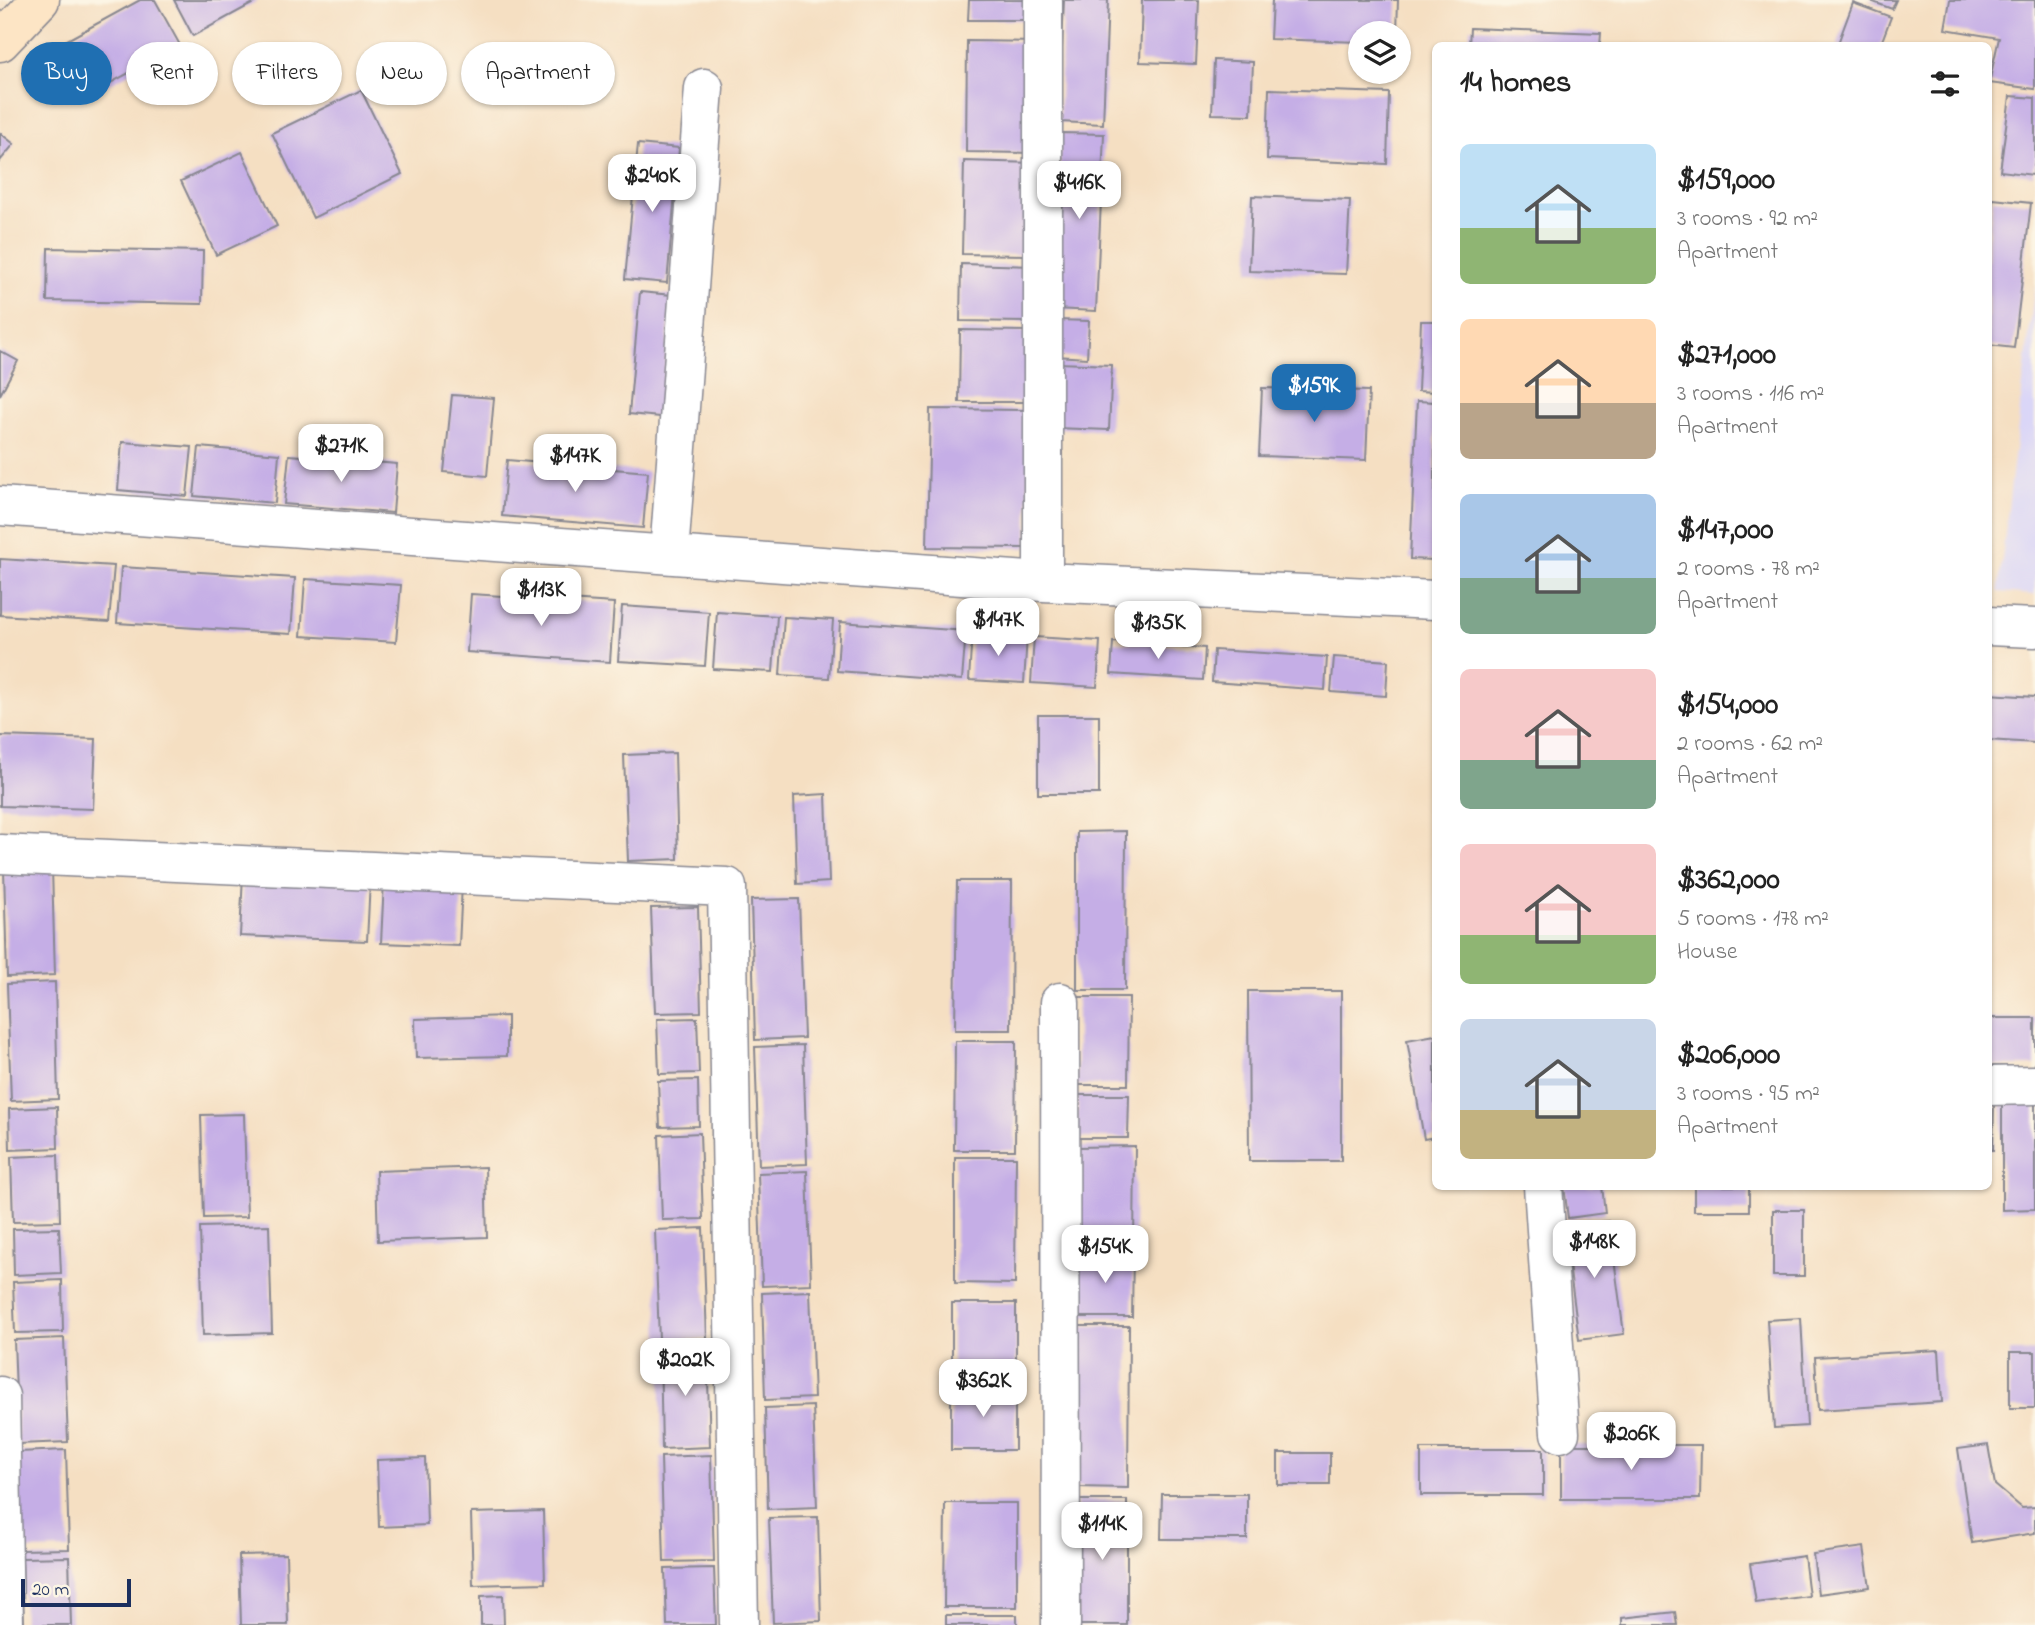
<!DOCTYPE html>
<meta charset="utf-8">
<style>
:root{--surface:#fff;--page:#f6f6f6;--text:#222;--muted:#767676;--accent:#1f6fb2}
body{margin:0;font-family:"Indie Flower",sans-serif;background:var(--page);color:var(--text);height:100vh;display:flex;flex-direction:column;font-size:26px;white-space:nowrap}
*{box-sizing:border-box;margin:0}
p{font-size:23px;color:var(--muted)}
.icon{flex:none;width:38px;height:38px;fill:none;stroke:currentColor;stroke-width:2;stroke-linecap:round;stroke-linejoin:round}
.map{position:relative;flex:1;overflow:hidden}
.side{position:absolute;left:1432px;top:42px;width:560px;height:1148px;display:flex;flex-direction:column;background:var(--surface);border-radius:10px;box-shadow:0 2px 5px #0004}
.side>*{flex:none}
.banner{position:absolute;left:21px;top:42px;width:665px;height:63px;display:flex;gap:14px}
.tools{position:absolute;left:1348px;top:21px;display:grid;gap:14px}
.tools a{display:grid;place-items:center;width:63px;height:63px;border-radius:50%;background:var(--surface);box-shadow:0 2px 5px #0004;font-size:35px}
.scale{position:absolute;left:21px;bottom:18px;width:110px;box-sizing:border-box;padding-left:7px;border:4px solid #1b2f5e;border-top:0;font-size:19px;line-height:24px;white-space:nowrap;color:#1b2f5e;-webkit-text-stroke:5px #fcf5e5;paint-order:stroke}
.price{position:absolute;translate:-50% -60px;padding:0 16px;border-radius:14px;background:#fff;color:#222;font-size:23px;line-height:46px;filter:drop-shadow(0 2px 4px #0008)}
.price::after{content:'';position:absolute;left:50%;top:42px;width:21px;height:16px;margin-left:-10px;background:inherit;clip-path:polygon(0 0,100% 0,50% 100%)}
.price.active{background:var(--accent);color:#fff}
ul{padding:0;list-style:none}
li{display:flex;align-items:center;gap:21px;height:175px;padding:0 28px}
li span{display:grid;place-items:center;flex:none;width:196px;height:140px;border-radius:10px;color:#555}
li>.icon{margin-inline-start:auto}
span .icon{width:84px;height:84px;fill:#fffc;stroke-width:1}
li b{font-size:30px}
h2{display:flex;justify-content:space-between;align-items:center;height:84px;padding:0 28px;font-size:30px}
.tag{padding:0 24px;border-radius:32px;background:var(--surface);box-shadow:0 2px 5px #0004;font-size:24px;line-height:63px}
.tag.active{background:var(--accent);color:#fff}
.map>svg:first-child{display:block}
.built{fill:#dad6f7}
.building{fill:#c5aee6}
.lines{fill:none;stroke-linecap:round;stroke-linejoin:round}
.street-casing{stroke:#888790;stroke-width:41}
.secondary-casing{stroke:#888790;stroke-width:41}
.street{stroke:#fff;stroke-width:38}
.secondary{stroke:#fde5c5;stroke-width:38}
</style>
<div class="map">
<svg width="2035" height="1625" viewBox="0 0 2035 1625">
<rect width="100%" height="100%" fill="#fcf5e5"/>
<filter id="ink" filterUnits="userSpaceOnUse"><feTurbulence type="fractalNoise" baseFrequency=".0143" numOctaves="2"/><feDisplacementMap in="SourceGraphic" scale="14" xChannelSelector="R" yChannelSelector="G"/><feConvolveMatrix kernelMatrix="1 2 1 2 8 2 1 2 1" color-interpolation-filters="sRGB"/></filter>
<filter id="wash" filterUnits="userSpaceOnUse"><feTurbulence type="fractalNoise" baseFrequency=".00686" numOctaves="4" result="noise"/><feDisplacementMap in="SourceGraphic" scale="28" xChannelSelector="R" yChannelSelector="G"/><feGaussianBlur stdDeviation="1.57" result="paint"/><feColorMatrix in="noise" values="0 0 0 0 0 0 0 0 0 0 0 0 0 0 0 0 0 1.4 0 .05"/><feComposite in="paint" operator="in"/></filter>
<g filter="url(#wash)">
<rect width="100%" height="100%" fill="#f5dfc2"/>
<path class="built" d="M 2035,284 L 2035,595 L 1998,592 Z"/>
<g id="blocks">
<path class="building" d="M 140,0 L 155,0 L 180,45 L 87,96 L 58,45 Z
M 174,0 L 259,0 L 193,36 Z
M 969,0 L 1033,0 L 1032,20 L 968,20 Z
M 1064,0 L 1108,0 L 1103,124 L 1059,122 Z
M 1142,0 L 1199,0 L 1196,64 L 1140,62 Z
M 1272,0 L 1398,0 L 1397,33 L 1360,33 L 1360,42 L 1270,39 Z
M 1868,0 L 1896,0 L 1892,9 Z
M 1950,0 L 2035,0 L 2035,89 L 1989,83 L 1999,38 L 1945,29 Z
M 1853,3 L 1891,17 L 1880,46 L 1837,46 Z
M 1470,28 L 1601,33 L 1600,46 L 1469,46 Z
M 967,41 L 1036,42 L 1034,153 L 966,152 Z
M 1214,60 L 1253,62 L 1251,115 L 1212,114 Z
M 1269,89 L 1389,93 L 1387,164 L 1267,159 Z
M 361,90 L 402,174 L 313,218 L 272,133 Z
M 2010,96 L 2035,98 L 2035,160 L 2033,175 L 2000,171 Z
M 0,133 L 14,144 L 0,161 Z
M 1061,133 L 1104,134 L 1096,311 L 1054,309 Z
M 638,144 L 679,148 L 667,283 L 625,279 Z
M 242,152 L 277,226 L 216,255 L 181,181 Z
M 964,161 L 1036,163 L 1034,255 L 962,254 Z
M 1252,196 L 1350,200 L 1346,274 L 1249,271 Z
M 1993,199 L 2031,203 L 2014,348 L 1988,345 L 1988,239 Z
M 48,248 L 203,251 L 202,304 L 47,301 Z
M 961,264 L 1032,266 L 1031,322 L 960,321 Z
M 640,292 L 672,295 L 660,417 L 629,414 Z
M 1056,320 L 1089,321 L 1087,358 L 1055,356 Z
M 1421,321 L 1435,321 L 1435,392 L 1418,391 Z
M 960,330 L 1031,331 L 1030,402 L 959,402 Z
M 0,351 L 18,361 L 0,395 Z
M 1058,363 L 1112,365 L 1109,430 L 1055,428 Z
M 1262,388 L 1369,391 L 1366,460 L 1259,456 Z
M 452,395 L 494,398 L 487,476 L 444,472 Z
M 1417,401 L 1435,402 L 1435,560 L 1410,559 Z
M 930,409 L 1030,410 L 1027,548 L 927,547 Z
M 122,442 L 192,447 L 187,496 L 118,490 Z
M 199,447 L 279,454 L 275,503 L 194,496 Z
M 289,455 L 397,464 L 393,513 L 284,504 Z
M 507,460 L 648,472 L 643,528 L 502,516 Z
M 0,559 L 114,566 L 109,622 L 0,615 Z
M 121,567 L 295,578 L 291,634 L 117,623 Z
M 305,579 L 401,585 L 396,642 L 301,636 Z
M 471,594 L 614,603 L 610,662 L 467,652 Z
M 622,606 L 709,612 L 705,666 L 618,661 Z
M 717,612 L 777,616 L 773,672 L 713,669 Z
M 784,617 L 833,620 L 829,678 L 780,675 Z
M 840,622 L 966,631 L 962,680 L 837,671 Z
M 972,632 L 1027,636 L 1024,683 L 969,680 Z
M 1034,637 L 1100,641 L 1097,687 L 1031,683 Z
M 1113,642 L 1205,648 L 1203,680 L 1111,674 Z
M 1214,650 L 1327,657 L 1325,690 L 1212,682 Z
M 1334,657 L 1388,661 L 1386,696 L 1331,692 Z
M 1988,694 L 2035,697 L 2035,743 L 1988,740 Z
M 1038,715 L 1099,715 L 1099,794 L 1038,794 Z
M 0,736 L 96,739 L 93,809 L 0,806 Z
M 675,753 L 678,859 L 628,861 L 624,755 Z
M 826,794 L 829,882 L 797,884 L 794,796 Z
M 1126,831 L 1125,990 L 1077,990 L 1077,832 Z
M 52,868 L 55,975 L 7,977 L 4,869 Z
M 243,875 L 370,881 L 367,941 L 240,936 Z
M 384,881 L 462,884 L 459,946 L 381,943 Z
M 957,881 L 1012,881 L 1011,1030 L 955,1030 Z
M 799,899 L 804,1038 L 755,1040 L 751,900 Z
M 698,907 L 701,1012 L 655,1013 L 651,908 Z
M 55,982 L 58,1099 L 11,1101 L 7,984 Z
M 1248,991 L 1341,991 L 1341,1161 L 1249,1161 Z
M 1077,997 L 1129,997 L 1128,1085 L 1077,1085 Z
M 507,1016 L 507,1056 L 416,1058 L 415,1019 Z
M 697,1018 L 699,1073 L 659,1074 L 657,1019 Z
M 1988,1018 L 2035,1018 L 2035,1066 L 1988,1066 Z
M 1435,1035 L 1435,1137 L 1424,1139 L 1407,1040 Z
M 955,1041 L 1016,1041 L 1015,1150 L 954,1150 Z
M 803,1045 L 807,1164 L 759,1166 L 755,1047 Z
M 698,1080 L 699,1126 L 660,1127 L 658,1081 Z
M 1078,1095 L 1129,1095 L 1128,1138 L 1077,1138 Z
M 1988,1102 L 1994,1102 L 1993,1150 L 1988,1150 Z
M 2002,1103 L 2035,1103 L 2035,1209 L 2002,1210 Z
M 57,1107 L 58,1148 L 10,1150 L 9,1109 Z
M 244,1114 L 247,1217 L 204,1218 L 201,1115 Z
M 700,1133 L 703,1219 L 662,1220 L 659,1135 Z
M 1135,1146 L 1134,1247 L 1077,1246 L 1077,1147 Z
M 58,1155 L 60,1221 L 13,1222 L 11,1157 Z
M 955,1157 L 1016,1157 L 1015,1284 L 955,1283 Z
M 485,1167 L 487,1237 L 378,1241 L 376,1171 Z
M 807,1171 L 811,1284 L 762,1286 L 758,1173 Z
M 1564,1186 L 1602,1186 L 1605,1213 L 1568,1218 Z
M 1694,1186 L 1749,1186 L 1749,1211 L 1694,1211 Z
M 1773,1210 L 1804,1210 L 1804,1276 L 1773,1276 Z
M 1609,1221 L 1624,1334 L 1579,1340 L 1564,1226 Z
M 269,1225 L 272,1333 L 203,1335 L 200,1227 Z
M 59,1228 L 61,1273 L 14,1275 L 13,1229 Z
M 703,1228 L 707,1339 L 659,1340 L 655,1230 Z
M 1078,1253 L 1133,1253 L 1132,1317 L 1078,1317 Z
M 62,1280 L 63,1332 L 15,1333 L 13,1282 Z
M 810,1291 L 814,1398 L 765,1400 L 762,1293 Z
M 952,1303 L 1016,1303 L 1016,1381 L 952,1380 Z
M 1801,1318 L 1807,1426 L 1774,1428 L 1767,1320 Z
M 1077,1326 L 1129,1326 L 1128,1488 L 1077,1487 Z
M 64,1338 L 68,1442 L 18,1444 L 14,1340 Z
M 707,1347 L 710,1447 L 662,1449 L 660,1349 Z
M 1939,1350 L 1942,1402 L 1818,1410 L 1815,1357 Z
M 2010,1352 L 2035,1352 L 2035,1408 L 2010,1408 Z
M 951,1388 L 1015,1388 L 1015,1450 L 951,1450 Z
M 813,1406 L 817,1507 L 768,1509 L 765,1408 Z
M 1561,1445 L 1701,1445 L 1700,1499 L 1561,1499 Z
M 1988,1445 L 1995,1485 L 2022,1508 L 2035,1507 L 2035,1533 L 1972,1543 L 1958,1449 Z
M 1421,1449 L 1543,1449 L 1543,1495 L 1421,1495 Z
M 66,1450 L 69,1549 L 21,1550 L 18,1452 Z
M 1278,1453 L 1330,1453 L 1330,1485 L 1278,1485 Z
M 711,1455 L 714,1561 L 664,1562 L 661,1457 Z
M 425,1458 L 427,1525 L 379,1527 L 377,1460 Z
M 1162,1494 L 1247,1494 L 1247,1539 L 1161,1539 Z
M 1077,1500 L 1127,1500 L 1127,1625 L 1077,1625 Z
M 945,1503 L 1017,1503 L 1017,1607 L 944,1607 Z
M 543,1511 L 545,1583 L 473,1585 L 471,1513 Z
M 818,1517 L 821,1621 L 773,1623 L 769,1518 Z
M 1864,1547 L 1870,1587 L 1818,1594 L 1813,1554 Z
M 286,1554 L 288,1625 L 241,1625 L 239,1555 Z
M 1804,1556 L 1809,1596 L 1756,1603 L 1750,1564 Z
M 69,1557 L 71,1625 L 24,1625 L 22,1558 Z
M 714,1568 L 716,1625 L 667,1625 L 665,1569 Z
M 503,1595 L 504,1625 L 481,1625 L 481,1596 Z
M 1675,1612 L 1677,1625 L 1622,1625 L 1622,1618 Z
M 946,1615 L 1017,1615 L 1017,1625 L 946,1625 Z"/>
</g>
</g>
<g filter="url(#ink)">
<use href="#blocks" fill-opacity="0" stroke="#888790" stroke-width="2"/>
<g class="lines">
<g class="street-casing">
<path id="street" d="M 1043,0 L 1043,582
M 0,506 L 1043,582 L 1435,600
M 669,554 L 704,88
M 1988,626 L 2035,628
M 0,854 L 727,887 L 739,1625
M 1060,1002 L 1061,1625
M 1988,1086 L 2035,1085
M 1543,1186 L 1560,1433
M 0,1396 L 4,1625"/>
</g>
<g class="secondary-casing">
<path id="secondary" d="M 0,42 L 40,0"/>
</g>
<use href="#street" class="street"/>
<use href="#secondary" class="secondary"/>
</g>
</g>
</svg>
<div class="tools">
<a><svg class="icon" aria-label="layers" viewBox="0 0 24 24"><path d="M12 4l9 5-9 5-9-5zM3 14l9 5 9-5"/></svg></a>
</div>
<div class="scale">20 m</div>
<b class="price" style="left:652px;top:214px">$240K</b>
<b class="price" style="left:1079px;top:221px">$416K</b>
<b class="price active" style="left:1314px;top:424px">$159K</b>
<b class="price" style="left:341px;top:484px">$271K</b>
<b class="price" style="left:575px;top:494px">$147K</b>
<b class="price" style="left:541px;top:628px">$113K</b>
<b class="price" style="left:998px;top:658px">$147K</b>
<b class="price" style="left:1158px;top:661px">$135K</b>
<b class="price" style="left:1594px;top:1280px">$148K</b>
<b class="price" style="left:1105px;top:1285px">$154K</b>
<b class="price" style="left:685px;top:1398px">$202K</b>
<b class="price" style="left:983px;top:1419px">$362K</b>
<b class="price" style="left:1631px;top:1472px">$206K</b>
<b class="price" style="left:1102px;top:1562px">$114K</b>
<div class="banner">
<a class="tag active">Buy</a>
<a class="tag">Rent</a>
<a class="tag">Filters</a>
<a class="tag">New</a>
<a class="tag">Apartment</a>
</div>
<section class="side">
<h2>14 homes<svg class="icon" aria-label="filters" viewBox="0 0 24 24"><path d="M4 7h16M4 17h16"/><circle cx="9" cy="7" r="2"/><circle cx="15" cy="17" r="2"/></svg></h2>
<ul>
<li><span style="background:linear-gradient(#bfe0f5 60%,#8fb573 0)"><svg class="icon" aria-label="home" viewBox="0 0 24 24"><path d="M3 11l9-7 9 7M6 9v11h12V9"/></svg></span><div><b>$159,000</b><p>3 rooms · 92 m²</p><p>Apartment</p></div></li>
<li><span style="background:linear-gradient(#ffd9b3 60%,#b9a48a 0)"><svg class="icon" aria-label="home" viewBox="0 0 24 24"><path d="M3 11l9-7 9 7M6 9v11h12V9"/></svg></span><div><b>$271,000</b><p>3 rooms · 116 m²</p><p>Apartment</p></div></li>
<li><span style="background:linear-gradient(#a9c7e8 60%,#7fa58c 0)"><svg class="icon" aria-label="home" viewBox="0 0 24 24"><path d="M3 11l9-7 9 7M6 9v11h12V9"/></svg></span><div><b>$147,000</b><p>2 rooms · 78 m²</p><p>Apartment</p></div></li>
<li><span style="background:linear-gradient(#f6c9c9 65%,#7fa58c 0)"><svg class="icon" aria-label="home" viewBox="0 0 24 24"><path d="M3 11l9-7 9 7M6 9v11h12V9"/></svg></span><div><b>$154,000</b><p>2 rooms · 62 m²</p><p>Apartment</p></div></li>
<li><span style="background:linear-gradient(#f6c9c9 65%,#8fb573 0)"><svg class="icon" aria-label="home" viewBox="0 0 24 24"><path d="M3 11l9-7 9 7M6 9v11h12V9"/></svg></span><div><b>$362,000</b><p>5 rooms · 178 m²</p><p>House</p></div></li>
<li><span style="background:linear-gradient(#c9d6e8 65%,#c2b280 0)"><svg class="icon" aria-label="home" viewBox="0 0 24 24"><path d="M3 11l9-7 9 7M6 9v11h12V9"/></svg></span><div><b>$206,000</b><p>3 rooms · 95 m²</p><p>Apartment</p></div></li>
</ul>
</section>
</div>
